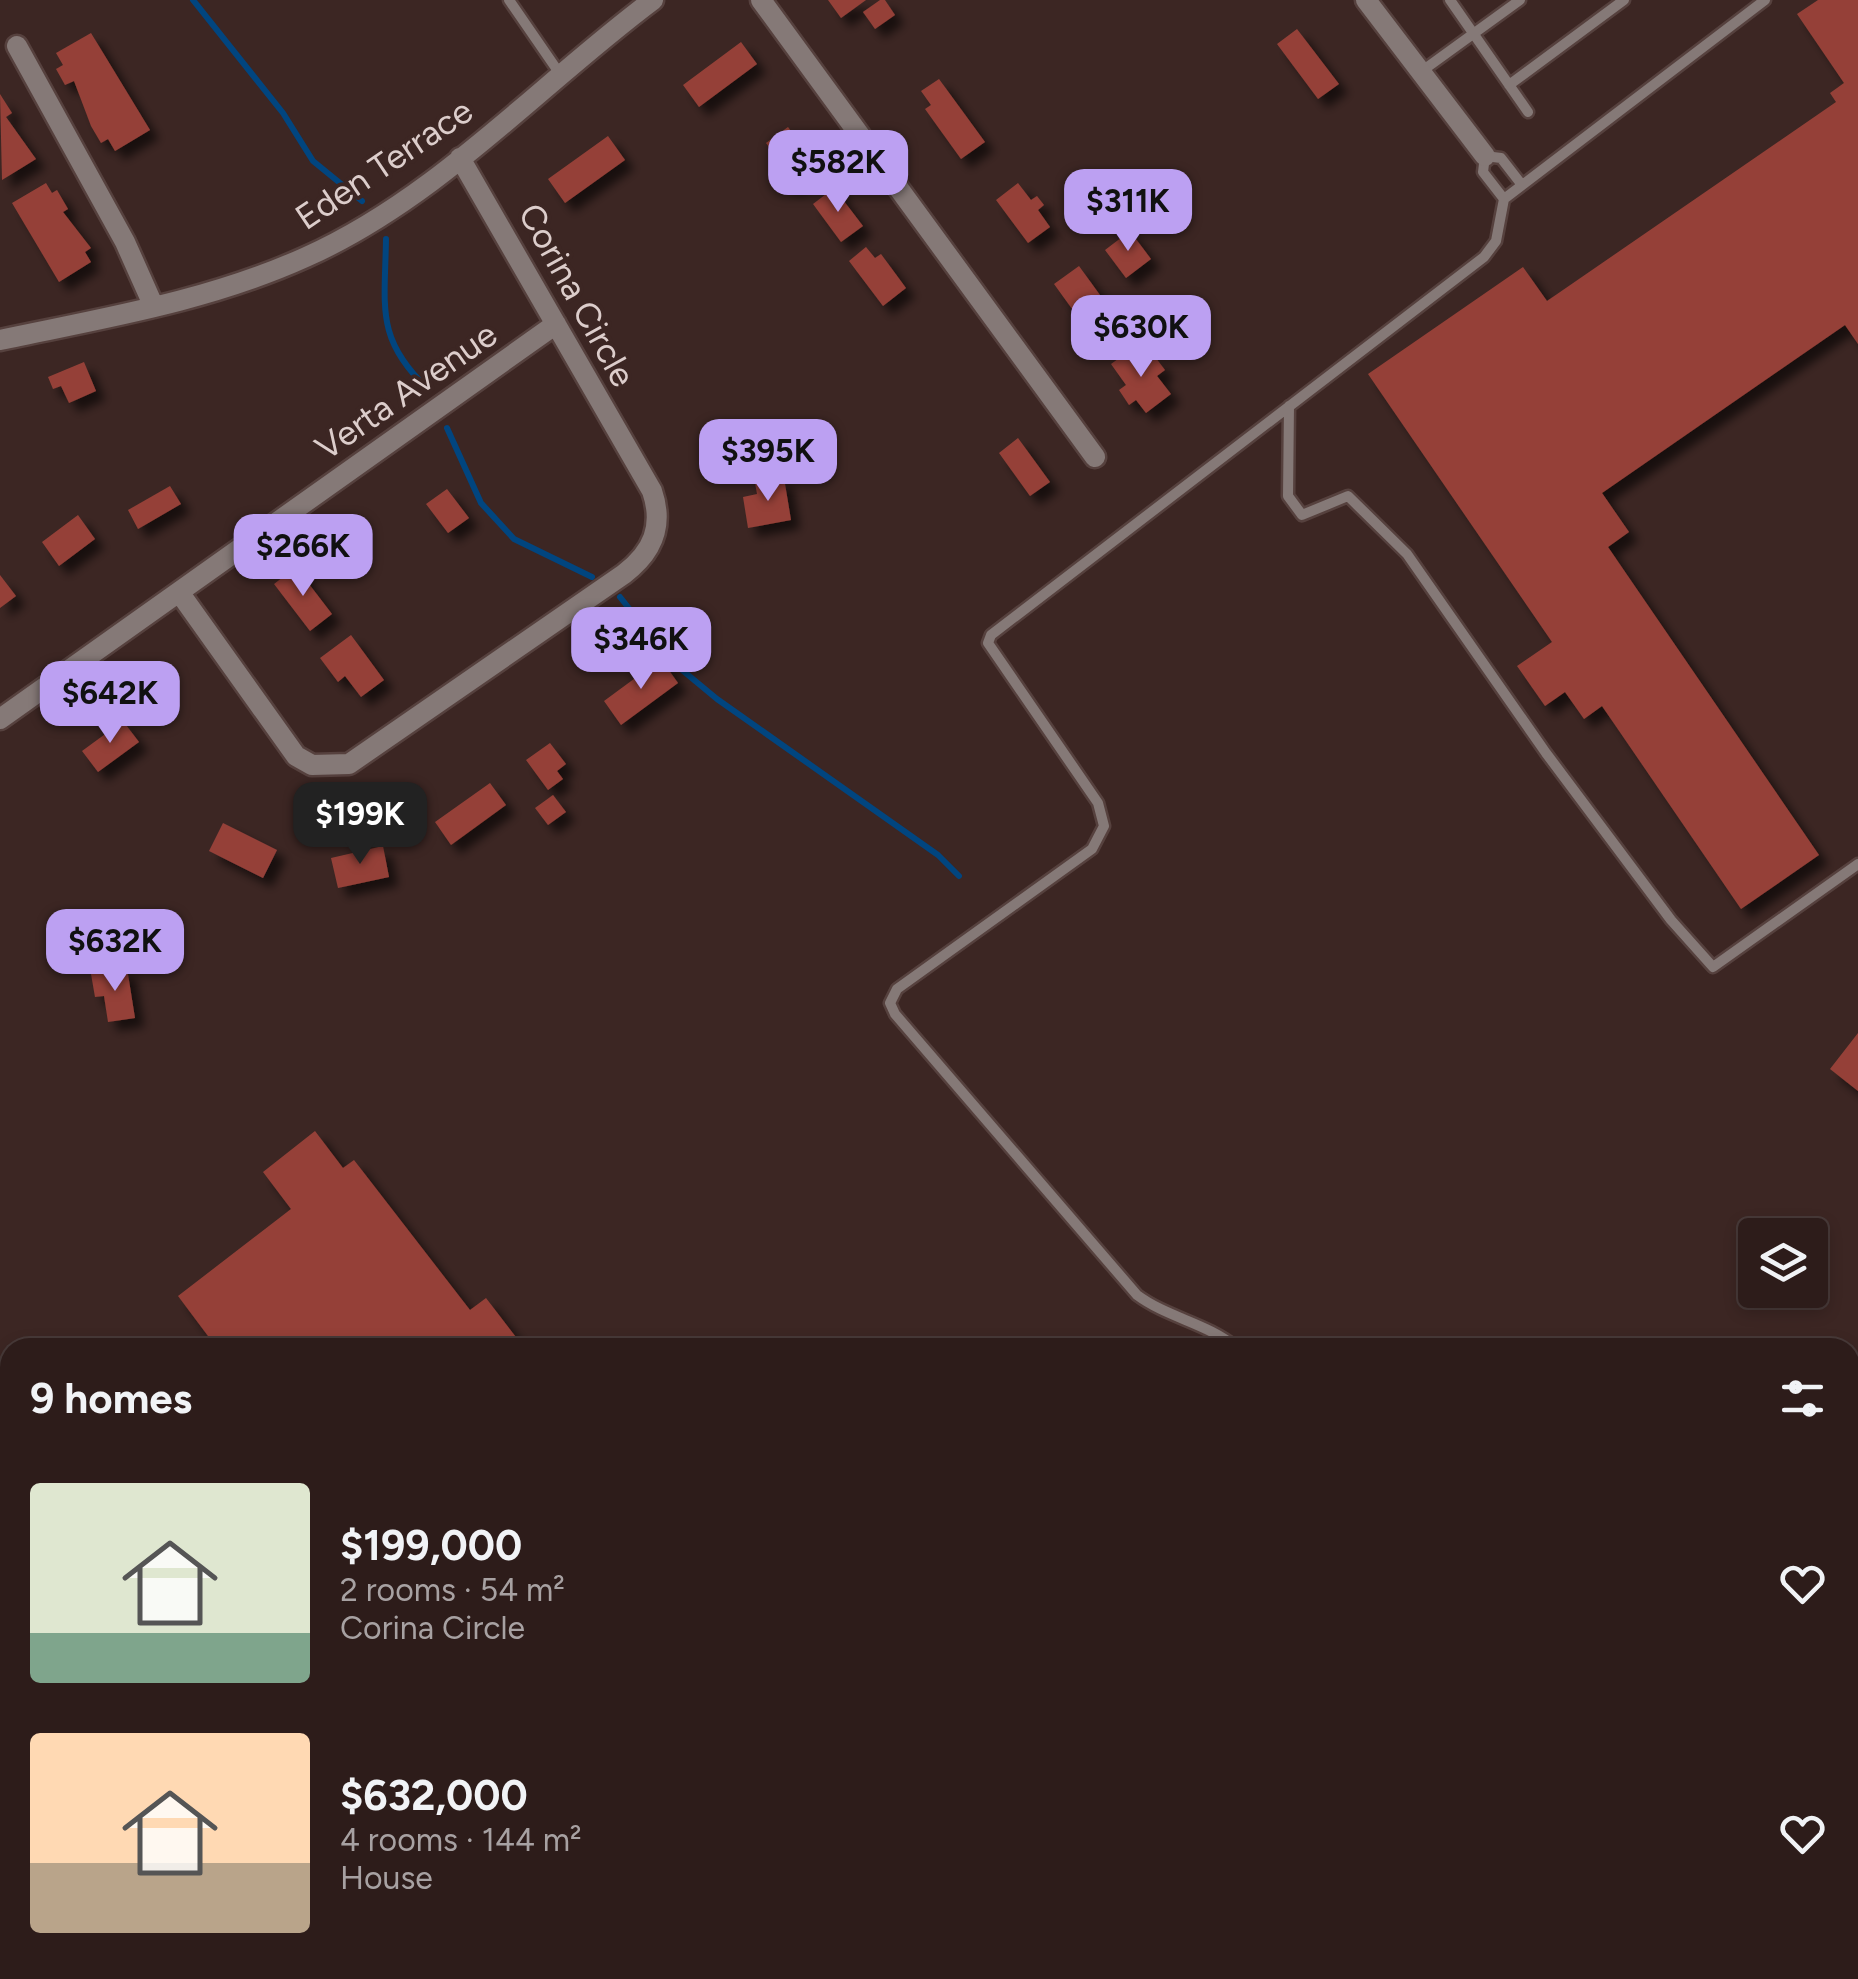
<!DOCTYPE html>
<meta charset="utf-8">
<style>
:root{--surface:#2d1c1a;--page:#352523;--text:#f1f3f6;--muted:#a7a1a2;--line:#483a39;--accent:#bca0f2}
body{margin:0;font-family:Figtree,sans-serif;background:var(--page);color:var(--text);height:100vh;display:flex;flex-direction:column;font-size:38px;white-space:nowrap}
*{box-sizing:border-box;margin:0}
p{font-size:32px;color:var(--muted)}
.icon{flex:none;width:55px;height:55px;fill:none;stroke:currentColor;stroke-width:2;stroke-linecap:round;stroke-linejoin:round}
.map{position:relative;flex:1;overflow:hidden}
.sheet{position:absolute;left:0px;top:1338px;width:1860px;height:642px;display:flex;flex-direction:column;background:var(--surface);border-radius:30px 30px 0 0;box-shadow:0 5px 15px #0003,0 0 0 2px var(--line)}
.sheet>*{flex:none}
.controls{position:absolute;left:1738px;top:1218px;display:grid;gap:20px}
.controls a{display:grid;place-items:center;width:90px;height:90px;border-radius:10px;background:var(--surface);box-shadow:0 5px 15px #0003,0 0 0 2px var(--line);font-size:50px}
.price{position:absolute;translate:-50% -85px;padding:0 22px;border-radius:20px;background:var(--accent);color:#111;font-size:32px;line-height:65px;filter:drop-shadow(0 2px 5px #0008)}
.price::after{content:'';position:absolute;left:50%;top:60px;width:30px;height:22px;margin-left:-15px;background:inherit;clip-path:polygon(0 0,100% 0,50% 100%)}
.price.active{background:#222;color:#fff}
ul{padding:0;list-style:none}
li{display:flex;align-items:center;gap:30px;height:250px;padding:0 30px}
li span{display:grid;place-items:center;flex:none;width:280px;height:200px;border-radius:10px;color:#555}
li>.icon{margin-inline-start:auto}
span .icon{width:120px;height:120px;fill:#fffc;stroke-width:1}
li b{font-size:42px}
h2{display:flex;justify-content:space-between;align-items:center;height:120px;padding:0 30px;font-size:42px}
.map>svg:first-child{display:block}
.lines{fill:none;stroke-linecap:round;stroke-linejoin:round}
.stream{stroke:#01457f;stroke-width:6}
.building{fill:#954138;filter:url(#shadow)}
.service-casing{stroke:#56413e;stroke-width:15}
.minor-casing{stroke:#56413e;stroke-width:25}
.service{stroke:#857977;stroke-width:10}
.minor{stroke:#857977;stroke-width:20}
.labels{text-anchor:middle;stroke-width:8;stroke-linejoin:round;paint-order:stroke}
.street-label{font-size:35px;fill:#dccdcb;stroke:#3c2623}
</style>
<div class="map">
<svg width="1858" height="1979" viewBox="0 0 1858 1979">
<defs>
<filter id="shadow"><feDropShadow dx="9" dy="9" stdDeviation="5" flood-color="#0009"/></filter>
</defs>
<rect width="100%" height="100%" fill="#3c2623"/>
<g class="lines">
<path class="stream" d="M 193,0 L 283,113 L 313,161 L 362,201
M 386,239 C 385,307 375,339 428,389
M 447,428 L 481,503 L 514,539 L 592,577
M 620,597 L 670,660 L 717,699 L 938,855 L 959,876"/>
</g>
<path class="building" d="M 828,0 L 866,0 L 841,18 Z
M 880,0 L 885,0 L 895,15 L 875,29 L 863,12 Z
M 1818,0 L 1858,0 L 1858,344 L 1845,325 L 1602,493 L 1629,532 L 1608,547 L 1819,855 L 1741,909 L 1602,706 L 1584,719 L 1565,692 L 1545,706 L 1517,666 L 1552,642 L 1368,374 L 1523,267 L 1547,301 L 1836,102 L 1830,93 L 1844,83 L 1797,14 Z
M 1297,29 L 1339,84 L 1318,99 L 1277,44 Z
M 91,33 L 150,130 L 115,151 L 108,139 L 101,143 L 91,126 L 74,81 L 65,85 L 56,69 L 63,65 L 56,53 Z
M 741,42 L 757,64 L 699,107 L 683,85 Z
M 939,79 L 985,142 L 961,159 L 925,109 L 931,105 L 921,91 Z
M 0,94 L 12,113 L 6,117 L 36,159 L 2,180 Z
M 788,127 L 817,166 L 790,186 L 781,175 L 787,171 L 766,143 Z
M 608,136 L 625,160 L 565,203 L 548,179 Z
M 46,183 L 52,193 L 57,190 L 68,209 L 63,212 L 91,248 L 85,252 L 91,262 L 59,282 L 12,203 Z
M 1018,183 L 1031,200 L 1037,196 L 1044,205 L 1038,210 L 1050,227 L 1028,243 L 996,200 Z
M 834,188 L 863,226 L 841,242 L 813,204 Z
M 1130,231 L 1151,259 L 1126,278 L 1105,250 Z
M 866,247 L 875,258 L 881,254 L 906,288 L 883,306 L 849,261 Z
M 1079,266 L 1113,313 L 1088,331 L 1054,284 Z
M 1136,346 L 1148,364 L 1156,358 L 1165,370 L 1157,376 L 1171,394 L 1146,413 L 1136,400 L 1129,405 L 1119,390 L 1126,385 L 1111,364 Z
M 84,362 L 96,391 L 69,403 L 61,386 L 53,389 L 48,377 Z
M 1018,438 L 1050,482 L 1030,496 L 999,453 Z
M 784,478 L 791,520 L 748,528 L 743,497 L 757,494 L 755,483 Z
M 170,486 L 181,504 L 138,529 L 128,510 Z
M 447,489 L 469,518 L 448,533 L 426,504 Z
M 78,515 L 95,539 L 59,566 L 42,542 Z
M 296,567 L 332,614 L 310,631 L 274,584 Z
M 0,575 L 16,596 L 0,608 Z
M 351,635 L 384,680 L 361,697 L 345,676 L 338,682 L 320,658 Z
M 661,659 L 678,683 L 621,725 L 604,701 Z
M 123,721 L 139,742 L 98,772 L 82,751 Z
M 550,743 L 566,764 L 557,771 L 563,779 L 548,790 L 526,760 Z
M 490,783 L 506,805 L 451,845 L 435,822 Z
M 553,795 L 566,812 L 548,825 L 535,808 Z
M 223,823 L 277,850 L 263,878 L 209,851 Z
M 383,846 L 389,877 L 338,888 L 331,858 Z
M 127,968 L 135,1018 L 108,1022 L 104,996 L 95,997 L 91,974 Z
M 1858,1033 L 1858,1091 L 1830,1069 Z
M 315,1131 L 343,1168 L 354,1160 L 470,1310 L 486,1298 L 522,1345 L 217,1348 L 178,1296 L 291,1209 L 263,1172 Z
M 0,1543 L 10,1556 L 0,1567 Z
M 0,1580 L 10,1593 L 10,1776 L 0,1784 Z
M 1858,1828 L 1858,1865 L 1850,1876 L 1850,1838 Z
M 270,1970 L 962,1970 L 970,1979 L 279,1979 Z
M 1368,1970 L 1501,1970 L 1491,1979 L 1359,1979 Z"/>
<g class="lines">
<g class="service-casing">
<path id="service" d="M 509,0 L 560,74
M 1450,0 L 1528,112
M 1422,71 L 1520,0
M 1509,85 L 1624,0
M 1504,199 L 1483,172 L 1485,156 L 1501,158 L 1522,185
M 1289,406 L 1288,496 L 1302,515 L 1348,496 L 1407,554 L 1546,753 L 1671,920 L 1713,967 L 1858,864
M 1237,1348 C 1207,1323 1168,1318 1137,1295 L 895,1014 L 890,1003 L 897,989 L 1092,849 L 1104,826 L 1098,803 L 988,643 L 991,635 L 1484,257 L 1496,241 L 1504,199 L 1765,0
M 0,1515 L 10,1529
M 1850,1780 L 1858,1773
M 0,1822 L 10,1814
M 1038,1979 L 1039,1970
M 1276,1979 L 1276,1970"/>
</g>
<g class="minor-casing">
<path id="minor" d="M 761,0 L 1095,457
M 1366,0 L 1485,156
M 17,46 L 125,242 L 154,307
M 0,340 C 104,318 209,301 306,257 C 438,198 539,85 653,0
M 179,592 L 296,756 L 312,765 L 349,764 L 624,574 C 653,552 664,526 652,491 L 460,158
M 0,719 L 556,324
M 0,1956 L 10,1948"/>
</g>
<use href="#service" class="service"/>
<use href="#minor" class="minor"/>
</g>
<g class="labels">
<g class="street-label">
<text transform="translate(384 164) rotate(-34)" y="12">Eden Terrace</text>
<text transform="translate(577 295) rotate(61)" y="12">Corina Circle</text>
<text transform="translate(406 391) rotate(-35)" y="12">Verta Avenue</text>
</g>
</g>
</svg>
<div class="controls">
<a><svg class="icon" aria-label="layers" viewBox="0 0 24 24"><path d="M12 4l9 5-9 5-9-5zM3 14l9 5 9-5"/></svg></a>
</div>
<b class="price" style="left:838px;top:215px">$582K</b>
<b class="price" style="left:1128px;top:254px">$311K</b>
<b class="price" style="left:1141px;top:380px">$630K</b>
<b class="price" style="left:768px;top:504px">$395K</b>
<b class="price" style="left:303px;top:599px">$266K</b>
<b class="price" style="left:641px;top:692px">$346K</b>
<b class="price" style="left:110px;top:746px">$642K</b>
<b class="price active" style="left:360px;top:867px">$199K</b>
<b class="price" style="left:115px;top:994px">$632K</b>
<section class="sheet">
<h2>9 homes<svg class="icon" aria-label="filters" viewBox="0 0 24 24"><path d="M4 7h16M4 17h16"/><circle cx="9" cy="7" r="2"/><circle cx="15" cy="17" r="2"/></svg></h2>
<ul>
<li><span style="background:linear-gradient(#dfe7d0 75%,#7fa58c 0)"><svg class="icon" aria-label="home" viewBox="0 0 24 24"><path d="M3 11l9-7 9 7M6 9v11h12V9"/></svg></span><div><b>$199,000</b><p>2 rooms · 54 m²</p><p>Corina Circle</p></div><svg class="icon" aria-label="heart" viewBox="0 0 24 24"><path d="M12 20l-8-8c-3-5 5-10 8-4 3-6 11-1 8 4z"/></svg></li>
<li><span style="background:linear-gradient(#ffd9b3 65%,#b9a48a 0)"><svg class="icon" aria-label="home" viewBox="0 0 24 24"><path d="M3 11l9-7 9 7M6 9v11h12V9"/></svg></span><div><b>$632,000</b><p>4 rooms · 144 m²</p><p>House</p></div><svg class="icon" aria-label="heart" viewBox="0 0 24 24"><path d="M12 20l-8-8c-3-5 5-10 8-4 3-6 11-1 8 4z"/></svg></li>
</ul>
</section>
</div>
